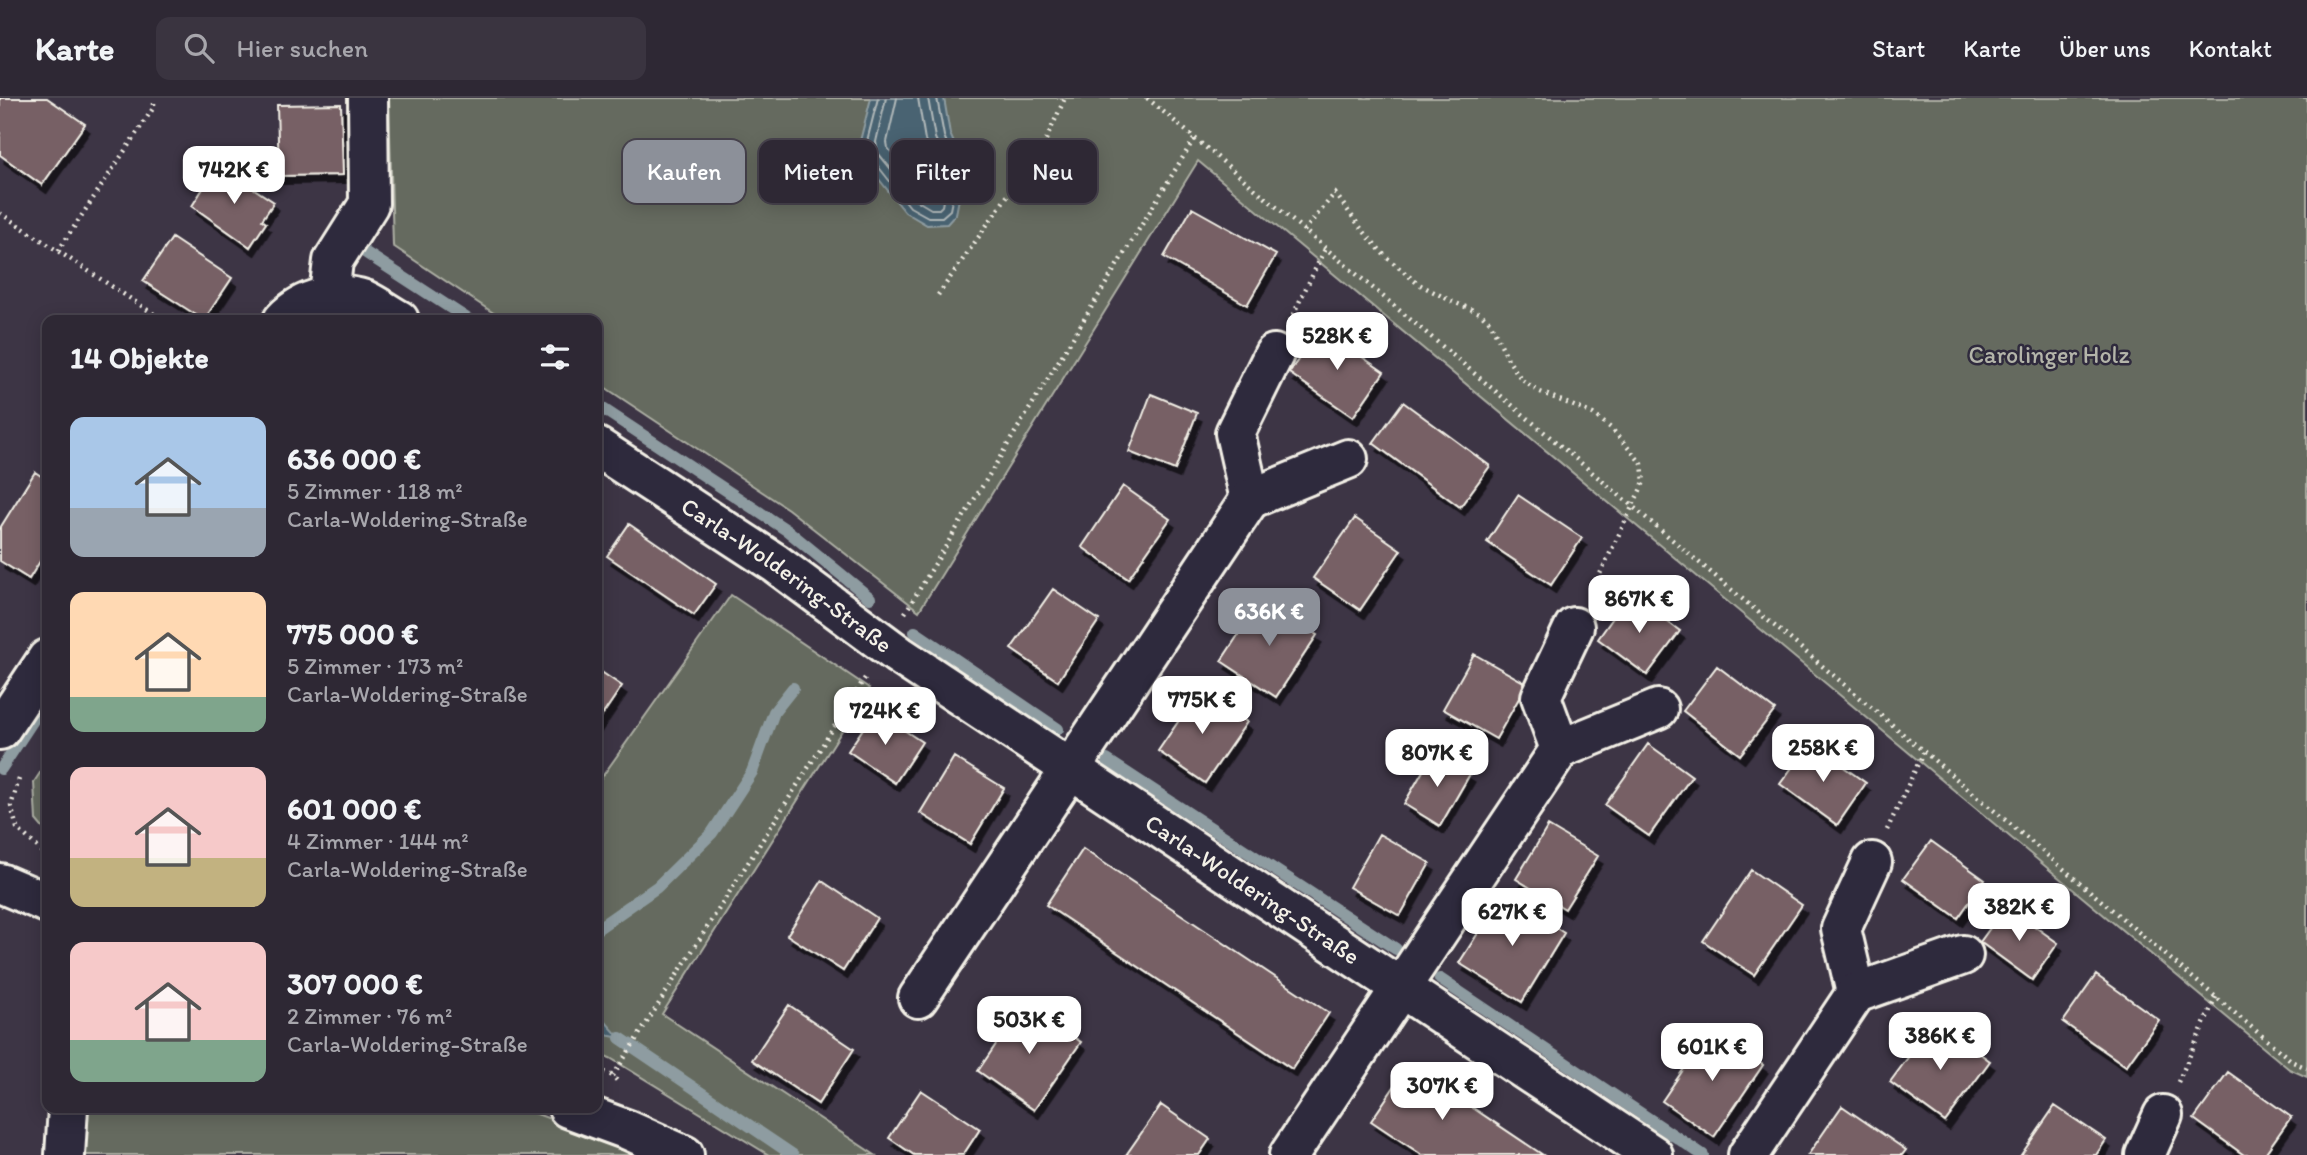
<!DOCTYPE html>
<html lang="de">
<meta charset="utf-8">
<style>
:root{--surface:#2e2834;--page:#3a3440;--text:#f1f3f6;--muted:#a7a6ac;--line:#49444f;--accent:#8c9099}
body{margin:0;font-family:Itim,sans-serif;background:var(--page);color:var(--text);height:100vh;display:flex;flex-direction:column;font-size:26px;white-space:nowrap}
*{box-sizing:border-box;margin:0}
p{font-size:23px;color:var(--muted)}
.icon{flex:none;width:38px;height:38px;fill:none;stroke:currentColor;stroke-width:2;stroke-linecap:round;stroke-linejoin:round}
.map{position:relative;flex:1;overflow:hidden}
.drawer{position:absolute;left:42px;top:217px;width:560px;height:798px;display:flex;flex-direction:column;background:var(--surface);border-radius:14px;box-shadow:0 4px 18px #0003,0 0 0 2px var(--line)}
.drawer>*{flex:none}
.banner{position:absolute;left:623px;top:42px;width:665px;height:63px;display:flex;gap:14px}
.price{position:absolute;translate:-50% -60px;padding:0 16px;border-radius:14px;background:#fff;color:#222;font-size:23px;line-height:46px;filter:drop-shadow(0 2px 4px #0008)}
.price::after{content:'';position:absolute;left:50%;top:42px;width:21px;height:16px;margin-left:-10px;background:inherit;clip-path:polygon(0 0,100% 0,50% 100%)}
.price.on{background:var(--accent);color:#fff}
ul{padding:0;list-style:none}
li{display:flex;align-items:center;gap:21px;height:175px;padding:0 28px}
li span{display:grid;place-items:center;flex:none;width:196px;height:140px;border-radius:14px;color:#555}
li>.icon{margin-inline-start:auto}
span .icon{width:84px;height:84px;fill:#fffc;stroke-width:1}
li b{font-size:30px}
h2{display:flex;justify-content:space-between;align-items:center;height:84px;padding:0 28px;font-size:30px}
.chip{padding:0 24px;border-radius:14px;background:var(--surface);box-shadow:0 4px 18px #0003,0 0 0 2px var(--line);font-size:24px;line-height:63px}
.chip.on{background:var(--accent);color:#fff}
header{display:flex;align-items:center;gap:42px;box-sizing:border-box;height:98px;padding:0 35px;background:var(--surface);border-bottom:2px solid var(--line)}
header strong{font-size:33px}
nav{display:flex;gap:38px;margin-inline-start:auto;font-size:24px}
.search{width:490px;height:63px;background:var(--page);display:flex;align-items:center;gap:18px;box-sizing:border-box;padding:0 24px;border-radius:14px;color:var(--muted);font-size:26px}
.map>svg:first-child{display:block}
.green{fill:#656b5e;stroke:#acaea3;stroke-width:2}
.water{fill:#4a6372;stroke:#8e9ca1;stroke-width:2}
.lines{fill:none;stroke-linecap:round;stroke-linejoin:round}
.shore{stroke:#b0b8b9;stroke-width:2}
.stream{stroke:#8e9ca1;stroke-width:12}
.building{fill:#776165;stroke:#f4f1e8;stroke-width:2;filter:url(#shadow)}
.minor-casing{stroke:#f4f1e8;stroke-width:44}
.path{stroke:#f4f1e8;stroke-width:4.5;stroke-dasharray:2 5;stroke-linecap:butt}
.minor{stroke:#2f2a3d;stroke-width:38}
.labels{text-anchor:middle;stroke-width:5;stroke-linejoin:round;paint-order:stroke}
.park-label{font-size:24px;fill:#b4b5aa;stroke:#2f2a3d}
.street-label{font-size:24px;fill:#f4f1e8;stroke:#2f2a3d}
</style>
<header>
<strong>Karte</strong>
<div class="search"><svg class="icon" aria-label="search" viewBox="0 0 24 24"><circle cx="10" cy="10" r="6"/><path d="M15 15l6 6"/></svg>Hier suchen</div>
<nav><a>Start</a><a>Karte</a><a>Über uns</a><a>Kontakt</a></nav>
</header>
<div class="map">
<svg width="2307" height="1057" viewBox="0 0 2307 1057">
<defs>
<filter id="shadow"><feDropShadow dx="4.5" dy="8" stdDeviation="0" flood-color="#0009"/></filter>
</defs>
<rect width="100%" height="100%" fill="#3d3545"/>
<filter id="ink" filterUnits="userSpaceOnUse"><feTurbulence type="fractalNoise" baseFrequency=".0143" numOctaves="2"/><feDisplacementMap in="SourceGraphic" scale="14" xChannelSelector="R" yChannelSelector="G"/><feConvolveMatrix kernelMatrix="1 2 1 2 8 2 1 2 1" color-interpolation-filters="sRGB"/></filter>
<g filter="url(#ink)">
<path class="green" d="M 389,0 L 2307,0 L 2307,979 L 2289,971 L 1198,63 L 919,513 L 788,411 L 597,284 L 597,222 L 504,222 L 393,148 Z
M 731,497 L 869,590 L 662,916 L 875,1057 L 769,1057 L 610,960 L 597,955 L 597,686 Z
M 47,664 L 47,735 L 36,722 L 34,684 Z
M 83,1010 L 521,1010 L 646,1057 L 82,1057 Z"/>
<path class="water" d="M 871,0 L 944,0 L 950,36 L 965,70 L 956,116 L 947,126 L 927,127 L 905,114 L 863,61 L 860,43 Z
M 597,914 L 620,940 L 597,935 Z"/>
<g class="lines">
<path class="shore" d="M 878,0 L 867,43 L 870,58 L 910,109 L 928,119 L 942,119 L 950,112 L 958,72 L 944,38 L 937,0
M 886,0 L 876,44 L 878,55 L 916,102 L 931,111 L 939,111 L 942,108 L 949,72 L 935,40 L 928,0
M 897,0 L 887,44 L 888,50 L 922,94 L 930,98 L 933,95 L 938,73 L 925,42 L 918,0"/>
<path class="stream" d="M 363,153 L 469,222
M 597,307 L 788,433 L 870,500
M 915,534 L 1058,631
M 1107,662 L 1396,851
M 1,671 L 47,601
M 597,831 L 657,789 L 712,735 L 752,674 L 774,614 L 793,590
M 1440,881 L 1703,1057
M 620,940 L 793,1057"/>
</g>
<path class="building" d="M 0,0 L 47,0 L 85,26 L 42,87 L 0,57 Z
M 341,6 L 343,77 L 279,78 L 277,7 Z
M 218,67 L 274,104 L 262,122 L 266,125 L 250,149 L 192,108 Z
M 1192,110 L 1276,157 L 1247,207 L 1164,159 Z
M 172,140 L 232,180 L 204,222 L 143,183 Z
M 1320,230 L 1384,274 L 1353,319 L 1289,275 Z
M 1151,296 L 1197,315 L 1175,372 L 1129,354 Z
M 1403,304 L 1490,368 L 1460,409 L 1373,345 Z
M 35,374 L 47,382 L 47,452 L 29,481 L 0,463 L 0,430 Z
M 1123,388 L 1170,421 L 1128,481 L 1082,449 Z
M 1518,397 L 1582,440 L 1551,487 L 1487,444 Z
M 1355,420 L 1401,452 L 1360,512 L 1313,480 Z
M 629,426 L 716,486 L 694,517 L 607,458 Z
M 1053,491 L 1099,522 L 1058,583 L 1011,551 Z
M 1630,496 L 1680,533 L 1647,577 L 1598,541 Z
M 1262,501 L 1317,537 L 1276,599 L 1221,563 Z
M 1474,556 L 1527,586 L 1496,641 L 1443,611 Z
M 1717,568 L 1775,612 L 1740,657 L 1683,613 Z
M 597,571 L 622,588 L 597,625 Z
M 1200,592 L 1247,624 L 1205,685 L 1158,653 Z
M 875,613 L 922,644 L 895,685 L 848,653 Z
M 1810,645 L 1866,685 L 1837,727 L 1780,686 Z
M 1648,646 L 1692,678 L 1649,738 L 1605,707 Z
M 1434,654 L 1470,676 L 1440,728 L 1404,706 Z
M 954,659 L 1004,690 L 970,746 L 920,715 Z
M 1548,728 L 1598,758 L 1565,811 L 1516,781 Z
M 1379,736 L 1430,765 L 1400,818 L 1349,789 Z
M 1931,743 L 1985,782 L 1958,820 L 1903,781 Z
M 1083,751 L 1329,915 L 1292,971 L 1046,807 Z
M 1751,772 L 1802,807 L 1754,877 L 1703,843 Z
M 822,783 L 877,820 L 843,873 L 787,837 Z
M 1503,796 L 1564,835 L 1522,904 L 1459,865 Z
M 2006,808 L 2058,845 L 2032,882 L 1980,844 Z
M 2096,877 L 2159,922 L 2126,968 L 2063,924 Z
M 1024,905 L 1081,944 L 1034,1012 L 978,973 Z
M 789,907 L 854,951 L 818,1006 L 752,962 Z
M 1935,923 L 1990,963 L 1945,1024 L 1890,984 Z
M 1711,931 L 1763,967 L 1714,1039 L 1662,1003 Z
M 1409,967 L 1543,1057 L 1422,1057 L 1371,1023 Z
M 2228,974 L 2291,1019 L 2264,1057 L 2244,1057 L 2194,1021 Z
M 921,992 L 980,1031 L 963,1057 L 914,1057 L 889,1040 Z
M 1161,1007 L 1210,1041 L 1199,1057 L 1126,1057 Z
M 1842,1008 L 1906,1052 L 1902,1057 L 1808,1057 Z
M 2055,1008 L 2106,1042 L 2096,1057 L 2021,1057 Z"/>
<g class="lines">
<g class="minor-casing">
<g id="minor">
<path d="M 329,197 L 333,163 L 369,106 L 368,0"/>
<path d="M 283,222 C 304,200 336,192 365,202 C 376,207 388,216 399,222"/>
<path id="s1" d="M 597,349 L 775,465 L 899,557 L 1653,1057"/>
<path d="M 1250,401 L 1235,335 L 1274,256"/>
<path d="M 1250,401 L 1348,361"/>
<path d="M 0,632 L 47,561"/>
<path d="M 1560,651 L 1541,599 L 1574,529"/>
<path d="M 1560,651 L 1658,611"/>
<path d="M 0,785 L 47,805"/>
<path d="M 1856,895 L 1841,831 L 1872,764"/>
<path d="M 1856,895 L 1963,857"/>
<path d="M 918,900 L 1250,401"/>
<path d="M 568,1010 L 628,1032 L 684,1057"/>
<path d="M 65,1057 L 68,1010"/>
<path d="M 1289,1057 L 1560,651"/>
<path d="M 1748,1057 L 1856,895"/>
<path d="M 2145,1057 L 2163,1017"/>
</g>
</g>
<path class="path" d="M 1147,0 L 2293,964 L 2307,970
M 0,115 L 163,222
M 1304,133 L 1335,95 L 1360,129 L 1385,158 L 1417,185 L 1451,203 L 1480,215 L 1490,224 L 1509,263 L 1522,282 L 1538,293 L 1593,316 L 1612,331 L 1642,366 L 1644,384 L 1590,497
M 58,153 L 154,9 L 154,0
M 938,197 L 1045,44 L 1065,0
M 1290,223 L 1325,151
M 905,515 L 1194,41
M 19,681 L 11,708 L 17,730 L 47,758
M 1887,732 L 1924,653
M 597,971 L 613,978 L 619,985
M 613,978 L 865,580
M 2178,984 L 2216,899"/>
<use href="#minor" class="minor"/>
</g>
</g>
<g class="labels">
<g class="park-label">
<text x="2049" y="265">Carolinger Holz</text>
</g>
<g class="street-label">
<text dy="8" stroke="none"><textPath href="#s1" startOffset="229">Carla-Woldering-Straße</textPath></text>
<text dy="8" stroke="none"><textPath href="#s1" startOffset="791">Carla-Woldering-Straße</textPath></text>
</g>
</g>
</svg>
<b class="price" style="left:234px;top:108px">742K €</b>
<b class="price" style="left:1337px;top:274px">528K €</b>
<b class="price" style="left:1639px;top:537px">867K €</b>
<b class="price on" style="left:1269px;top:550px">636K €</b>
<b class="price" style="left:1202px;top:638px">775K €</b>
<b class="price" style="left:885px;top:649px">724K €</b>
<b class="price" style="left:1823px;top:686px">258K €</b>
<b class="price" style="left:1437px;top:691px">807K €</b>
<b class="price" style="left:2019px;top:845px">382K €</b>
<b class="price" style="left:1512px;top:850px">627K €</b>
<b class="price" style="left:1029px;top:958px">503K €</b>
<b class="price" style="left:1940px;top:974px">386K €</b>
<b class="price" style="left:1712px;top:985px">601K €</b>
<b class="price" style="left:1442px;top:1024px">307K €</b>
<div class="banner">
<a class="chip on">Kaufen</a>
<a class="chip">Mieten</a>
<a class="chip">Filter</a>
<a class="chip">Neu</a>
</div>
<section class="drawer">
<h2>14 Objekte<svg class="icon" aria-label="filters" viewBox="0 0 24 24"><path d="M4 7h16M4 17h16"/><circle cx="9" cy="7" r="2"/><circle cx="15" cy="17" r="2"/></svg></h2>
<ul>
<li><span style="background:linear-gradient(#a9c7e8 65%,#9aa5b1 0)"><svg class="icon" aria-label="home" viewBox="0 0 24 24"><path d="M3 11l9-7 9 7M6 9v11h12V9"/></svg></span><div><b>636 000 €</b><p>5 Zimmer · 118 m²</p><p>Carla-Woldering-Straße</p></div></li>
<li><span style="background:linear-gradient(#ffd9b3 75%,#7fa58c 0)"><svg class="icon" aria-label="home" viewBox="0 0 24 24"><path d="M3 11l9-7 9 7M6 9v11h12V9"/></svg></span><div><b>775 000 €</b><p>5 Zimmer · 173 m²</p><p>Carla-Woldering-Straße</p></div></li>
<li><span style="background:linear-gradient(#f6c9c9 65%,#c2b280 0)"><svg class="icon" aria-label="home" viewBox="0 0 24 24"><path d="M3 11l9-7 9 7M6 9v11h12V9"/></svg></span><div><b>601 000 €</b><p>4 Zimmer · 144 m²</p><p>Carla-Woldering-Straße</p></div></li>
<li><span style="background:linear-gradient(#f6c9c9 70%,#7fa58c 0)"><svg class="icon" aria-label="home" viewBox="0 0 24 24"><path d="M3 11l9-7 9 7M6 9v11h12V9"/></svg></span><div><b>307 000 €</b><p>2 Zimmer · 76 m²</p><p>Carla-Woldering-Straße</p></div></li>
</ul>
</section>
</div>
